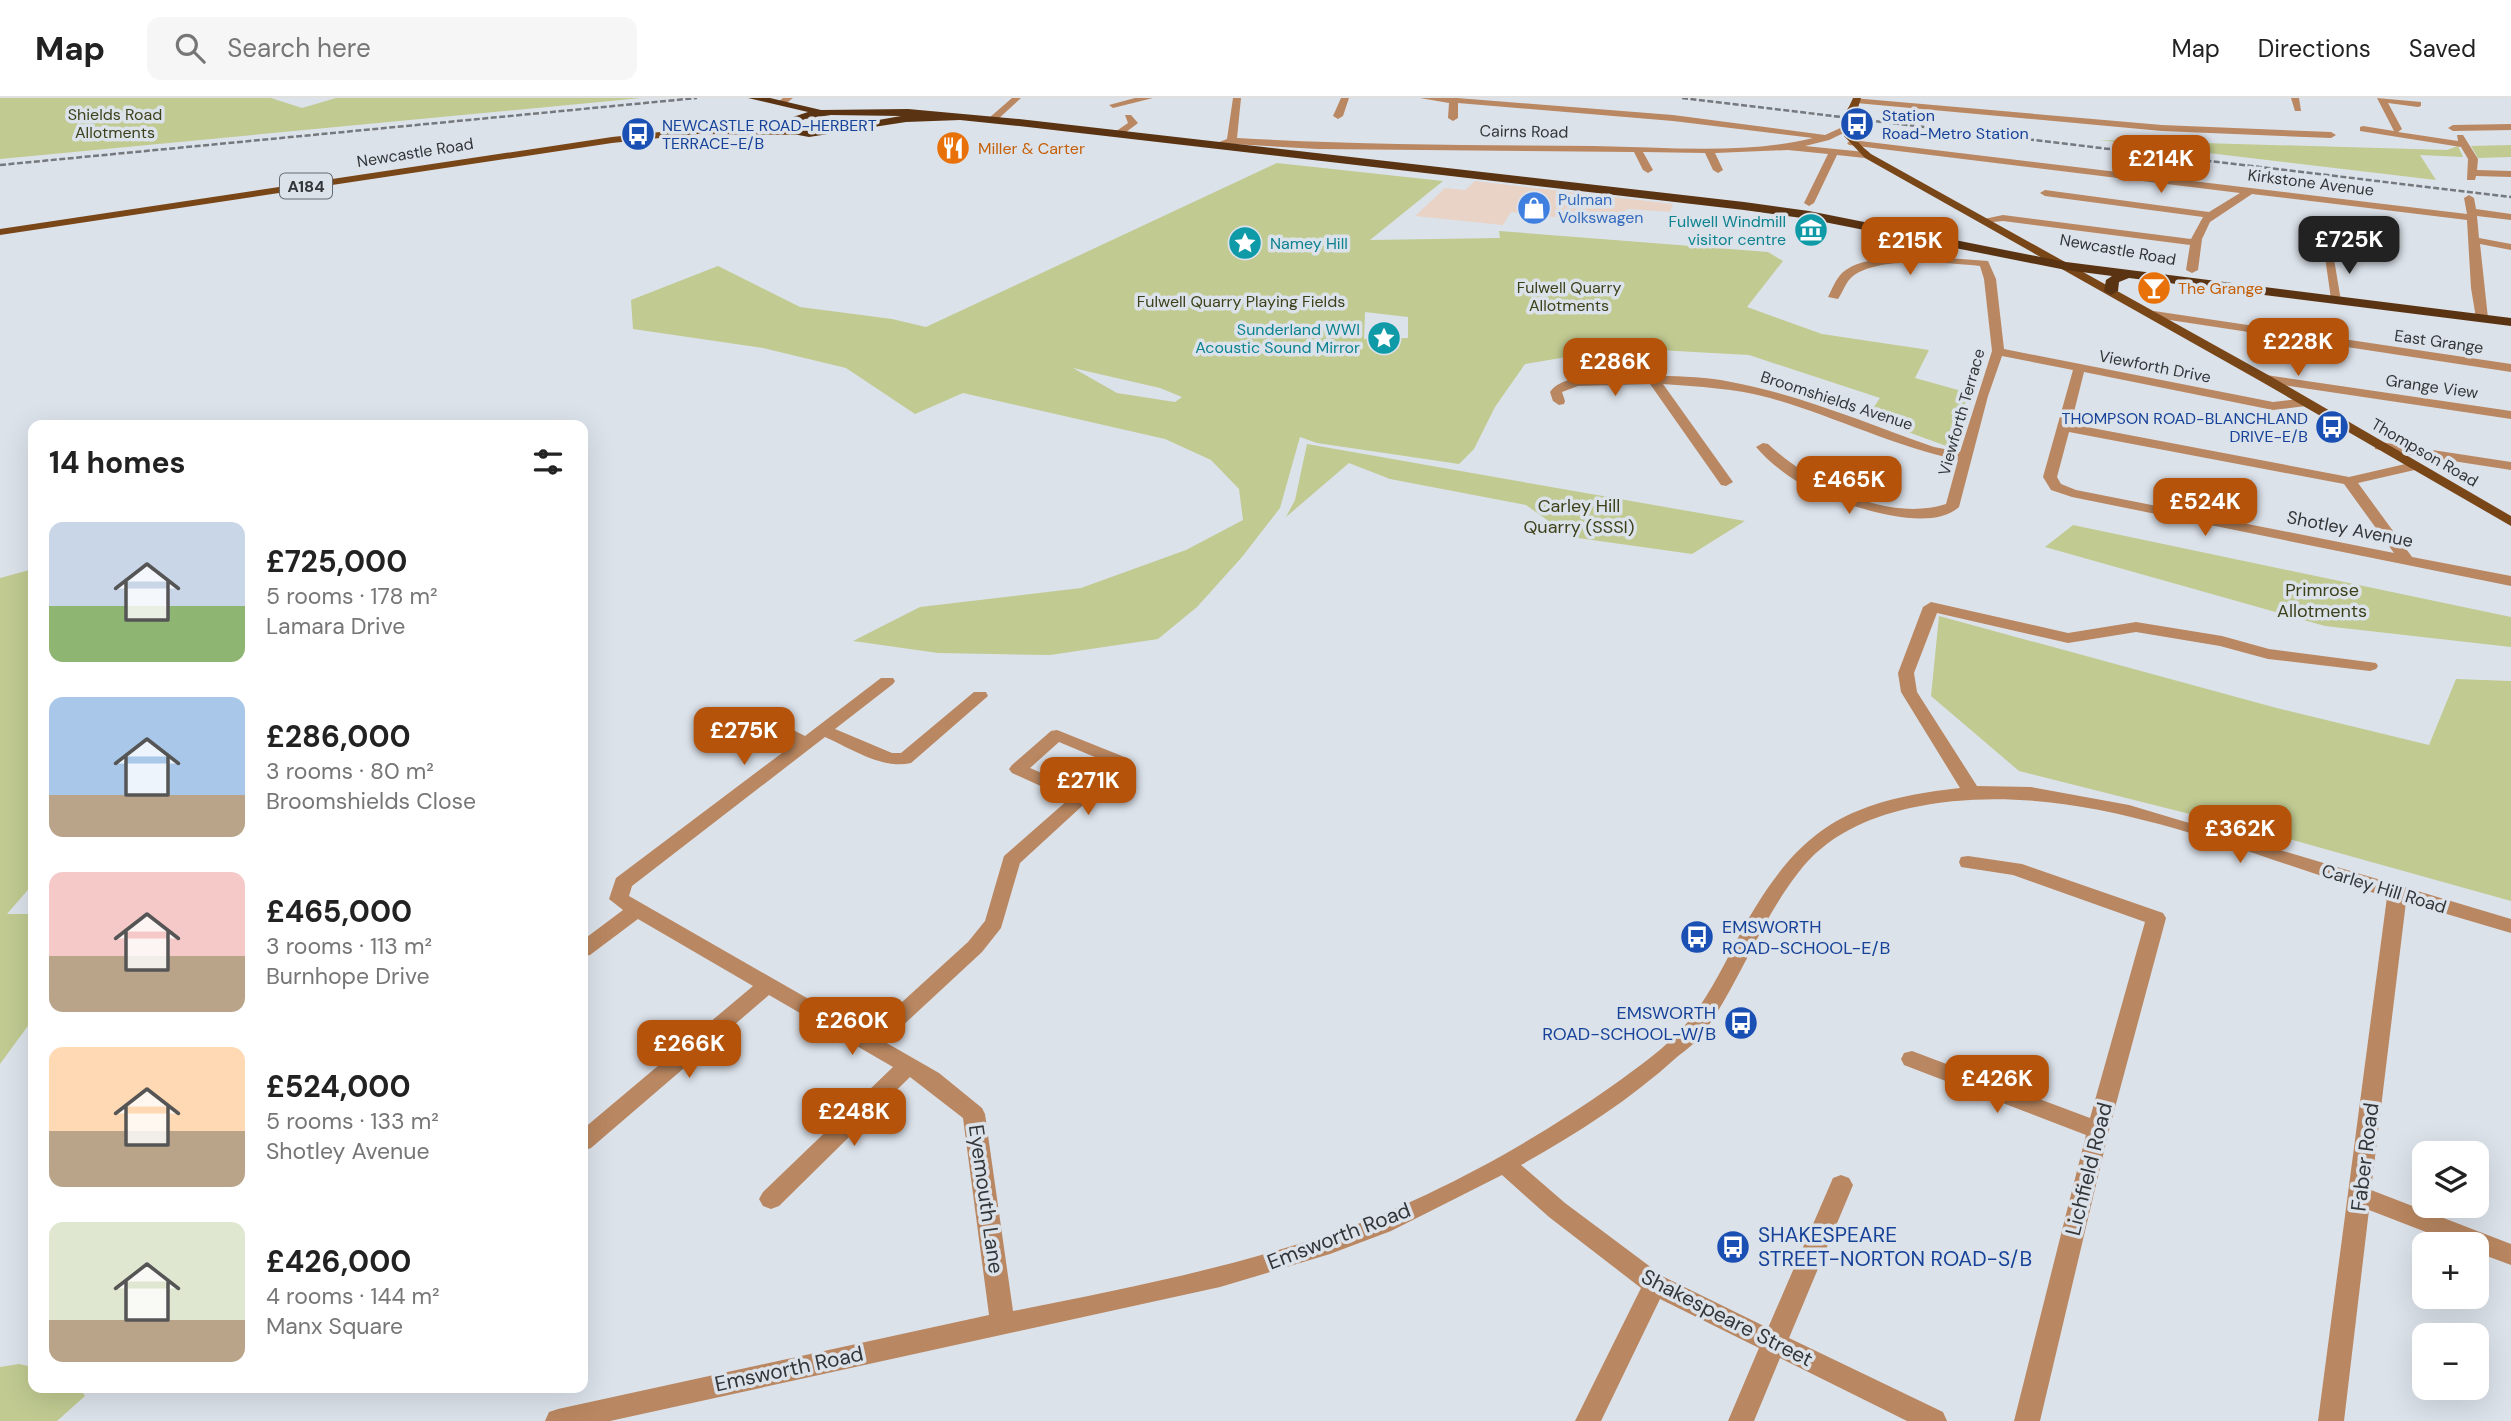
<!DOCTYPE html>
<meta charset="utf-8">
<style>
:root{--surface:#fff;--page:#f6f6f6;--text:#222;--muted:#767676;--line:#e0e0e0;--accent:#b45309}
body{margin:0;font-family:"DM Sans",sans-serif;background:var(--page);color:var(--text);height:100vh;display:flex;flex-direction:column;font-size:26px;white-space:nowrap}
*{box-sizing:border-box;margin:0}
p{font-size:23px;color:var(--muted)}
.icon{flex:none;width:38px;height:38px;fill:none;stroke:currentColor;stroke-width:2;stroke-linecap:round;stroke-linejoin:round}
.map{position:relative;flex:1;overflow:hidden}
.panel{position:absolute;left:28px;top:322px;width:560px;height:973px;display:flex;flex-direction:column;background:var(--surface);border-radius:14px;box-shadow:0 7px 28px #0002}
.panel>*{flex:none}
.buttons{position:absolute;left:2412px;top:1043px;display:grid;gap:14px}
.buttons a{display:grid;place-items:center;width:77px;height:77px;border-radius:14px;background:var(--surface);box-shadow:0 7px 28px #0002;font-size:35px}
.price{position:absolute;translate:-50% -60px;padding:0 16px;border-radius:14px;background:var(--accent);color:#fff;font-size:23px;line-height:46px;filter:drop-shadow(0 2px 4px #0008)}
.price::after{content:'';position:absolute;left:50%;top:42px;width:21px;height:16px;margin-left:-10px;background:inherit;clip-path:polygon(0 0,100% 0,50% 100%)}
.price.on{background:#222;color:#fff}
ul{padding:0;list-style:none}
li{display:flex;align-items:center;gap:21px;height:175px;padding:0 21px}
li span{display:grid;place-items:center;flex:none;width:196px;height:140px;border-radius:14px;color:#555}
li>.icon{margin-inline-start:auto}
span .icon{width:84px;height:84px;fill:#fffc;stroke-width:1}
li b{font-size:30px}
h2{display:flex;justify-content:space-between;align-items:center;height:84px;padding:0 21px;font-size:30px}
header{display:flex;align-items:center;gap:42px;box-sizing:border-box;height:98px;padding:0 35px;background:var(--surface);border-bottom:2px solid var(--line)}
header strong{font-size:33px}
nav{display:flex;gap:38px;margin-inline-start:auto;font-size:24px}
.search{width:490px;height:63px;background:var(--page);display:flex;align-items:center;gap:18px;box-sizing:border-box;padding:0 24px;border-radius:14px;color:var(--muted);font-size:26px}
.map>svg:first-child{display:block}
.commercial{fill:#e9d3c6}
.green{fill:#c0ca91;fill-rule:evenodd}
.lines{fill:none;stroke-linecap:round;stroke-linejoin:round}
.minor{fill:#b98761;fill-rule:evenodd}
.major{fill:#794618;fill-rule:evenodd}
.highway{fill:#593312;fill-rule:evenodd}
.rail{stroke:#75797e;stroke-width:2.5;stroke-dasharray:6 2.5;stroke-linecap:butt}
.major-bridge{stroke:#794618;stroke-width:10}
.labels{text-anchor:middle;stroke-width:7;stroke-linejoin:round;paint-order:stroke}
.far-park-label{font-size:16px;fill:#3c411a;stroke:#dce2ea}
.far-transit-label{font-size:16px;fill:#164399;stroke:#dce2ea;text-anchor:start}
.far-street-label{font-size:16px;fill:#333639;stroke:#dce2ea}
.far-food-label{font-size:16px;fill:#c56008;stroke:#dce2ea;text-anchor:start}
.shield{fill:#dce2ea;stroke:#666a6e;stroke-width:2}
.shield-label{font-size:16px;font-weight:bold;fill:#333639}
.far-shop-label{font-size:16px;fill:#366cbe;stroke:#dce2ea;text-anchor:start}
.far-culture-label{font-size:16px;fill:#0d838f;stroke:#dce2ea;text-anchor:end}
.park-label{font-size:18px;fill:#3c411a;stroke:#dce2ea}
.street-label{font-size:18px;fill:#333639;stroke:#dce2ea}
.transit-label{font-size:18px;fill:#164399;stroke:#dce2ea;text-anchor:start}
.near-street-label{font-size:21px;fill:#333639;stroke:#dce2ea}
.near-transit-label{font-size:21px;fill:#164399;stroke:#dce2ea;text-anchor:start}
</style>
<header>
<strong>Map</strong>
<div class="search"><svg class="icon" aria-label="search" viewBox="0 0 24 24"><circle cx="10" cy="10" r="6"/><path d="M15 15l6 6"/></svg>Search here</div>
<nav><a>Map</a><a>Directions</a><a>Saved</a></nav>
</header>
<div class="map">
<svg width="2511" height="1323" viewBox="0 0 2511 1323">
<rect width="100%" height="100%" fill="#dce2ea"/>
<path class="commercial" d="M 1475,83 L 1673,106 L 1670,114 L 1629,111 L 1620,115 L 1614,126 L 1511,114 L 1503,127 L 1415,118 L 1445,90 L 1465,92 Z"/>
<path class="green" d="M 0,0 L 271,0 L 302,10 L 336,0 L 642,0 L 0,61 Z
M 2099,42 L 2447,52 L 2458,48 L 2463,59 L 2420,57 L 2436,82 Z
M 2511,47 L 2511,59 L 2478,60 L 2471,48 Z
M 1277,65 L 1443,83 L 1370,142 L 1500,140 L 1499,133 L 1768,154 L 1783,163 L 1747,209 L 1822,236 L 1929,252 L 1915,280 L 1969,295 L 1949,349 L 1867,319 L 1880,300 L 1749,257 L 1621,250 L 1525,266 L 1495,309 L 1474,351 L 1459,366 L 1317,345 L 1300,339 L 1280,410 L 1242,459 L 1197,509 L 1158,541 L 1050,557 L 938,555 L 853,543 L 920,509 L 1081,490 L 1186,452 L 1243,422 L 1239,391 L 1211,362 L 1165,341 L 963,295 L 915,316 L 846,270 L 763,250 L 633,231 L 631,202 L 718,168 L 800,209 L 892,221 L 926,229 ZM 1365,214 L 1408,219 L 1408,240 L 1364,241 ZM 1073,270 L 1160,290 L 1182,299 L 1175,304 L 1117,295 Z
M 1307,346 L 1745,423 L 1692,456 L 1571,439 L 1526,407 L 1390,381 L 1349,365 L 1286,419 L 1295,402 Z
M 2073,427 L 2511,519 L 2511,549 L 2325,528 L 2045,449 Z
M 33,471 L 33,786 L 7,816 L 33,816 L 33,921 L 0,966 L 0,480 Z
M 1939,518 L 2273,609 L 2429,647 L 2456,581 L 2511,583 L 2511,803 L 2289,741 L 2019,673 L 1931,598 Z
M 19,1266 L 33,1269 L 33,1290 L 80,1290 L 85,1298 L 57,1323 L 0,1323 L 0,1269 Z"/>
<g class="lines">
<path class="minor" d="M 783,0 L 793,0 L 785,6 L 779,6 L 778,4 Z
M 1012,0 L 1021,0 L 995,24 L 989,24 L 989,20 Z
M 1135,0 L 1153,0 L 1113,10 L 1109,7 Z
M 1233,0 L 1241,0 L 1237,40 C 1356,47 1475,47 1594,48 C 1666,49 1743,57 1813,40 L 1673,23 L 1458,5 L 1458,20 L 1453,23 L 1448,20 L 1449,5 L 1420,0 L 1457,0 L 1673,17 L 1825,37 L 1847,27 L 1850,28 L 1850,32 L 1829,42 L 1805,48 L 1865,54 L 1870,57 L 1865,60 L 1837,57 L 1814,105 L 1809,108 L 1804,105 L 1828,56 L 1788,52 L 1715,55 L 1723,72 L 1718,75 L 1713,72 L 1705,55 L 1643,54 L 1653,72 L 1648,75 L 1643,72 L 1634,54 L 1318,51 L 1233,46 L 1217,49 L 1217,45 L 1227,41 Z
M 1341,0 L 1349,0 L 1343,18 L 1338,21 L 1333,18 Z
M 1853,0 L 2162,27 L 2331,34 L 2336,37 L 2331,40 L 2162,33 L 1856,5 L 1853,4 Z
M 2291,0 L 2299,0 L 2301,13 L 2295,13 Z
M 2377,0 L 2421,4 L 2421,8 L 2418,9 L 2388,5 L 2402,31 L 2398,34 L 2458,43 L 2457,37 L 2463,37 L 2478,61 L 2477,72 L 2511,73 L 2511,79 L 2476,78 L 2475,82 L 2467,82 L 2468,61 L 2461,49 L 2360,33 L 2360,29 L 2363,28 L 2394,33 Z
M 1125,17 L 1131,17 L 1138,25 L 1121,38 L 1115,38 L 1115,34 L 1128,25 Z
M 2511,26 L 2511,32 L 2453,33 L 2448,30 L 2453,27 Z
M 1852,42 L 2467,116 L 2464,100 L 2469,97 L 2474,100 L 2476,111 L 2511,116 L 2511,122 L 2477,118 L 2479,140 L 2511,146 L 2511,152 L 2480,146 L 2488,220 L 2482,224 L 2476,220 L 2471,190 L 2467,122 L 2252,96 L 2210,124 L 2202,141 L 2198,172 L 2192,175 L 2186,172 L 2190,147 L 2003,123 L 1984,125 L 1979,122 L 2003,117 L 2191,141 L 2203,119 L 2045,98 L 2040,95 L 2045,92 L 2209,114 L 2240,95 L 1849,47 L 1847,45 Z
M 1934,159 L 1988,163 L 1996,181 L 2004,251 L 2273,304 L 2306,300 L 2312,304 L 2306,308 L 2273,312 L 2084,274 L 2071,326 L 2349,379 L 2414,364 L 2419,365 L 2419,371 L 2358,385 L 2412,459 L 2511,478 L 2511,488 L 2072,399 L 2051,392 L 2043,379 L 2073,272 L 2002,258 L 1988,298 L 1959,409 C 1927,439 1831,403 1798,384 C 1783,375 1767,362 1756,349 L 1763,345 L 1768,346 C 1810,385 1887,425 1946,406 L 1958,362 C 1893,348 1833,318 1770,300 C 1735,290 1699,289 1663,286 L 1733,384 L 1726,388 L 1721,387 L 1650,286 L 1578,288 L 1562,294 L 1565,303 L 1564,306 L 1559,307 L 1553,303 L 1550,294 C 1562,277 1589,280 1609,279 C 1649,278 1692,276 1731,284 C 1801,297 1868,326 1934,349 L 1960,354 L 1992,253 L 1984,181 L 1980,168 C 1947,165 1880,158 1853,178 C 1846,183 1843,194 1838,201 L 1828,199 C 1832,191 1836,181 1842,175 C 1861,157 1909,159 1934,159 ZM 2069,334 L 2344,386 L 2394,455 L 2076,392 L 2061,386 L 2057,379 Z
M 2325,159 L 2334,161 L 2341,203 L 2331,201 Z
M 2154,213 L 2511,266 L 2511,274 L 2150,219 L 2150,215 Z
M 2266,277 L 2511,313 L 2511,321 L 2262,284 L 2260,281 Z
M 2380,344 L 2511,364 L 2511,372 L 2375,351 L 2375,345 Z
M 1931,504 L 2068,535 L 2136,524 L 2222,538 L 2269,551 L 2376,565 L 2378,568 L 2376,571 L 2370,573 L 2268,561 L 2220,548 L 2136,534 L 2068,545 L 1937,515 L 1914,575 L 1917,594 L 1977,688 L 2031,689 L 2129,707 L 2511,821 L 2511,835 L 2406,804 L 2371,1092 L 2511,1146 L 2511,1167 L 2476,1154 L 2476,1146 L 2457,1146 L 2369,1112 L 2344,1323 L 2318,1323 L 2387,799 C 2233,753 2073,675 1910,710 C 1866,720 1826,738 1798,775 C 1760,824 1740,884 1704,934 C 1697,944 1687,951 1677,959 C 1630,1002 1576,1036 1521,1067 L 1565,1105 L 1664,1179 L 1768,1230 L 1833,1080 L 1841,1077 L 1849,1080 L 1853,1087 L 1789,1240 L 1943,1314 L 1947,1323 L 1907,1323 L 1780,1260 L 1754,1323 L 1728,1323 L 1759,1250 L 1660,1201 L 1601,1323 L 1575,1323 L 1641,1190 L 1549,1119 L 1502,1077 L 1391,1133 L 1330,1156 L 1220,1189 L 610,1323 L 545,1323 L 549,1314 L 558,1311 L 989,1217 L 963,1020 L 910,979 L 779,1108 L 771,1111 L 763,1108 L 759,1101 L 763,1094 L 893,969 L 769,897 L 591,1050 L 583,1053 L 583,1031 L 753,888 L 638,821 L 590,857 L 583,859 L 583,842 L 623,812 L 609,801 L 616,780 L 794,646 L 750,624 L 748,620 L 750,616 L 762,616 L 805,638 L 881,580 L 893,580 L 895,583 L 893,586 L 835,631 L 892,655 L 901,655 L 974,594 L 986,594 L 988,598 L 911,665 C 883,672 850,650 825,639 L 632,788 L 629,798 L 868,935 L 968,844 L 985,823 L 1004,758 L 1069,701 L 1012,675 L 1009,671 L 1012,667 L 1051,633 L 1057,632 L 1127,660 L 1130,664 L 1020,765 L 1001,830 L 982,854 L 885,944 L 939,975 L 982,1010 L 985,1016 L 1013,1213 C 1119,1192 1225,1171 1327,1137 C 1424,1104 1529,1047 1612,988 C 1637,970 1666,950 1686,926 C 1709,899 1725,865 1741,834 C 1798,731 1844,703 1960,690 L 1901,594 L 1898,575 L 1923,509 ZM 1059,644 L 1109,665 L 1079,691 L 1030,670 Z
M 1968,758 L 2022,766 L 2163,815 L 2166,820 L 2109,1032 L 2040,1323 L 2014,1323 L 2086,1037 L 1904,967 L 1901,961 L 1904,955 L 1912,953 L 2090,1020 L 2145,824 L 2013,777 L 1961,769 L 1959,764 L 1961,759 Z"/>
<path class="major" d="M 1853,0 L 1861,0 L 1857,13 L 1852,16 L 1847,13 Z
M 1849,19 L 1854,22 C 1850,39 1859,46 1871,56 L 2270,278 L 2511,418 L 2511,428 L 2262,284 L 1865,60 L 1844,38 L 1844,22 Z
M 698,30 L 803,31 L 808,34 L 803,37 L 698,36 L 612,45 L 0,137 L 0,131 L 612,39 Z"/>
<path class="highway" d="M 748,0 L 770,0 L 821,12 L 908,11 L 1019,21 L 1744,104 L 1809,113 L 2066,164 L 2511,220 L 2511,228 L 2129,180 L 2119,184 L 2118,193 L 2111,197 L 2104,193 L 2106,182 L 2112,178 L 2066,172 L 1809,121 L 1744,112 L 1019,28 L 960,22 L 906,24 L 809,39 L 793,36 L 779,28 L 781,23 L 808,14 ZM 831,17 L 901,18 L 822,32 L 809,32 L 791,27 L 805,21 Z"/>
<path class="rail" d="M 1682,0 L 2511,99
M 0,67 L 697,0"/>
<path class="major-bridge" d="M 1849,22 L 1852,13"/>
</g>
<defs>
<g id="bus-disc" transform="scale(1.75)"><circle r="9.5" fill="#1a4fb4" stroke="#dce2ea"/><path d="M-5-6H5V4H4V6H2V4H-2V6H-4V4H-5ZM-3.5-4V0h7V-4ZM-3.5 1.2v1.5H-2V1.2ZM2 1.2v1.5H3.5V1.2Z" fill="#fff"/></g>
<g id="restaurant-disc" transform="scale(1.75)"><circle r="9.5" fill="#e8710a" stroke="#dce2ea"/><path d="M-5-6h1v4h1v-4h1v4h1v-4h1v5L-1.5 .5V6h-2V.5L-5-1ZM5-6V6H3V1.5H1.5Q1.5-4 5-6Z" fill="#fff"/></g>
<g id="shop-disc" transform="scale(1.75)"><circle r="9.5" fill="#3f7fe0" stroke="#dce2ea"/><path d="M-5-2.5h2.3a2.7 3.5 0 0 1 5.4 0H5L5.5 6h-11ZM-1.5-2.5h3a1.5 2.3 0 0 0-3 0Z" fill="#fff"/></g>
<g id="museum-disc" transform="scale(1.75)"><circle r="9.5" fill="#0f9aa8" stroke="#dce2ea"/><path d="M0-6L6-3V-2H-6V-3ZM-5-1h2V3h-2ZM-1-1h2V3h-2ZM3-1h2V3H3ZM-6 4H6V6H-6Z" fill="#fff"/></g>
<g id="sight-disc" transform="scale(1.75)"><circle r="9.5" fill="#0f9aa8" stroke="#dce2ea"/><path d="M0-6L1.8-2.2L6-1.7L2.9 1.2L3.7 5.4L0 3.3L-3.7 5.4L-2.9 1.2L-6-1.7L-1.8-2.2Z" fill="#fff"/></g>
<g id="bar-disc" transform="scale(1.75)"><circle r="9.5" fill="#e8710a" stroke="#dce2ea"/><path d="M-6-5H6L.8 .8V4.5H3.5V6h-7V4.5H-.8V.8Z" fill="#fff"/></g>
</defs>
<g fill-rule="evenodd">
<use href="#bus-disc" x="1857" y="26"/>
<use href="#bus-disc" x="638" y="36"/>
<use href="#restaurant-disc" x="953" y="50"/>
<use href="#shop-disc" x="1534" y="110"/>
<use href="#museum-disc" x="1811" y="132"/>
<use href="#sight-disc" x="1245" y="145"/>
<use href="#bar-disc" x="2154" y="190"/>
<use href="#sight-disc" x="1384" y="240"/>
<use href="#bus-disc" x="2332" y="329"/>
<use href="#bus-disc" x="1697" y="839"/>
<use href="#bus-disc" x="1741" y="925"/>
<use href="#bus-disc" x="1733" y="1149"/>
</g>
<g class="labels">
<g class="far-park-label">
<text x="115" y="22">Shields Road<tspan x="115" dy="18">Allotments</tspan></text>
<text x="1569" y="195">Fulwell Quarry<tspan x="1569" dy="18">Allotments</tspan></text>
<text x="1241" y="209">Fulwell Quarry Playing Fields</text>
</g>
<g class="far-transit-label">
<text x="1882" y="23">Station<tspan x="1882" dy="18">Road-Metro Station</tspan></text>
<text x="662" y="33">NEWCASTLE ROAD-HERBERT<tspan x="662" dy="18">TERRACE-E/B</tspan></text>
<text x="2308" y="326" text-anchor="end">THOMPSON ROAD-BLANCHLAND<tspan x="2308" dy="18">DRIVE-E/B</tspan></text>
</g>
<g class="far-street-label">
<text transform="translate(1524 33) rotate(1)" y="6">Cairns Road</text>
<text transform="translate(415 54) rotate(-9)" y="6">Newcastle Road</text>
<text transform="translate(2311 84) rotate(7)" y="6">Kirkstone Avenue</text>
<text transform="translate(2118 151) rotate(10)" y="6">Newcastle Road</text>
<text transform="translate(2439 243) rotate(8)" y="6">East Grange</text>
<text transform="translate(2155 268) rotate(11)" y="6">Viewforth Drive</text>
<text transform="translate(2432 288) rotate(8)" y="6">Grange View</text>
<text transform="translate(1837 302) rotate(18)" y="6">Broomshields Avenue</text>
<text transform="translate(1961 314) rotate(-74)" y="6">Viewforth Terrace</text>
<text transform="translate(2425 354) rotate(30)" y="6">Thompson Road</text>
</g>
<g class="far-food-label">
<text x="978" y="56">Miller &amp; Carter</text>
<text x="2178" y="196">The Grange</text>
</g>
<rect class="shield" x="280" y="75.5" width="52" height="25" rx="5"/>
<g class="shield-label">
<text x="306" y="94">A184</text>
</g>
<g class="far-shop-label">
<text x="1558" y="107">Pulman<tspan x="1558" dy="18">Volkswagen</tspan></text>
</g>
<g class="far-culture-label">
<text x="1786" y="129">Fulwell Windmill<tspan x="1786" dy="18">visitor centre</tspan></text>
<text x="1270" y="151" text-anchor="start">Namey Hill</text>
<text x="1360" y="237">Sunderland WWI<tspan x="1360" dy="18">Acoustic Sound Mirror</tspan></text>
</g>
<g class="park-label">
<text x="1579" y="414">Carley Hill<tspan x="1579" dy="21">Quarry (SSSI)</tspan></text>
<text x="2322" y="498">Primrose<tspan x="2322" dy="21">Allotments</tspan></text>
</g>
<g class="street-label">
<text transform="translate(2350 431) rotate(11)" y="6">Shotley Avenue</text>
<text transform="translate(2384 791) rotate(17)" y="6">Carley Hill Road</text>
</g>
<g class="transit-label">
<text x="1722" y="835">EMSWORTH<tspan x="1722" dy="21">ROAD-SCHOOL-E/B</tspan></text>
<text x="1716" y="921" text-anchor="end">EMSWORTH<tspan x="1716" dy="21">ROAD-SCHOOL-W/B</tspan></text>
</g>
<g class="near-street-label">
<text transform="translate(2365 1059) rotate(-83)" y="7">Faber Road</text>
<text transform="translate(2089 1071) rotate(-76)" y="7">Lichfield Road</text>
<text transform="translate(986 1101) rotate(82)" y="7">Eyemouth Lane</text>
<text transform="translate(1339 1138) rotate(-21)" y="7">Emsworth Road</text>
<text transform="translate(1727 1220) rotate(27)" y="7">Shakespeare Street</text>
<text transform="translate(789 1271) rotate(-12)" y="7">Emsworth Road</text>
</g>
<g class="near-transit-label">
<text x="1758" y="1144">SHAKESPEARE<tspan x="1758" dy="24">STREET-NORTON ROAD-S/B</tspan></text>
</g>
</g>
</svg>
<div class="buttons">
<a><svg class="icon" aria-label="layers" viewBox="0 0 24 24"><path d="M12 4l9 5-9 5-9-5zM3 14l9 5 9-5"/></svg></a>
<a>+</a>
<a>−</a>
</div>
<b class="price" style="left:2161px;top:97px">£214K</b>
<b class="price on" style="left:2349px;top:178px">£725K</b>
<b class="price" style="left:1910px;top:179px">£215K</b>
<b class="price" style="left:2298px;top:280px">£228K</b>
<b class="price" style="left:1615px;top:300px">£286K</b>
<b class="price" style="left:1849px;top:418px">£465K</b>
<b class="price" style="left:2205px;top:440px">£524K</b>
<b class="price" style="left:744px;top:669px">£275K</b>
<b class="price" style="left:1088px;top:719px">£271K</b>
<b class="price" style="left:2240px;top:767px">£362K</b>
<b class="price" style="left:852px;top:959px">£260K</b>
<b class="price" style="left:689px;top:982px">£266K</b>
<b class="price" style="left:1997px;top:1017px">£426K</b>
<b class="price" style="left:854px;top:1050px">£248K</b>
<section class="panel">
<h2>14 homes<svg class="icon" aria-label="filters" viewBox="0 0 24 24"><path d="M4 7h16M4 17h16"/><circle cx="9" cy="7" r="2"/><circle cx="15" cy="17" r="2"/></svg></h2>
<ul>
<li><span style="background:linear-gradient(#c9d6e8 60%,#8fb573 0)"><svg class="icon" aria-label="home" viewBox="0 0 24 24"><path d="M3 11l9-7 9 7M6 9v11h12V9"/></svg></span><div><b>£725,000</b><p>5 rooms · 178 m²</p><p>Lamara Drive</p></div></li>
<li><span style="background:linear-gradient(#a9c7e8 70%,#b9a48a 0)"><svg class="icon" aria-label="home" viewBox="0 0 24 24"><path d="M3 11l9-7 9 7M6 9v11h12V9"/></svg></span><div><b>£286,000</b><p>3 rooms · 80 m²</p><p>Broomshields Close</p></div></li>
<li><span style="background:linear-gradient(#f6c9c9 60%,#b9a48a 0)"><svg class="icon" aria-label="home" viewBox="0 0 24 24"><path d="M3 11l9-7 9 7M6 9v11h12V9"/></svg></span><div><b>£465,000</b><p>3 rooms · 113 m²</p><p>Burnhope Drive</p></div></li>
<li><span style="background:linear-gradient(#ffd9b3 60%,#b9a48a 0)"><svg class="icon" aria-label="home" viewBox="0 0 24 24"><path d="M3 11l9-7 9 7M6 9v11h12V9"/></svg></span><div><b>£524,000</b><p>5 rooms · 133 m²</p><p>Shotley Avenue</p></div></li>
<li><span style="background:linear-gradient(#dfe7d0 70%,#b9a48a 0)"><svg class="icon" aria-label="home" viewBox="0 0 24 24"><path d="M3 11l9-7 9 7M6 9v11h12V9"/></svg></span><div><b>£426,000</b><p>4 rooms · 144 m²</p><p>Manx Square</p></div></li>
</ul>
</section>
</div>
